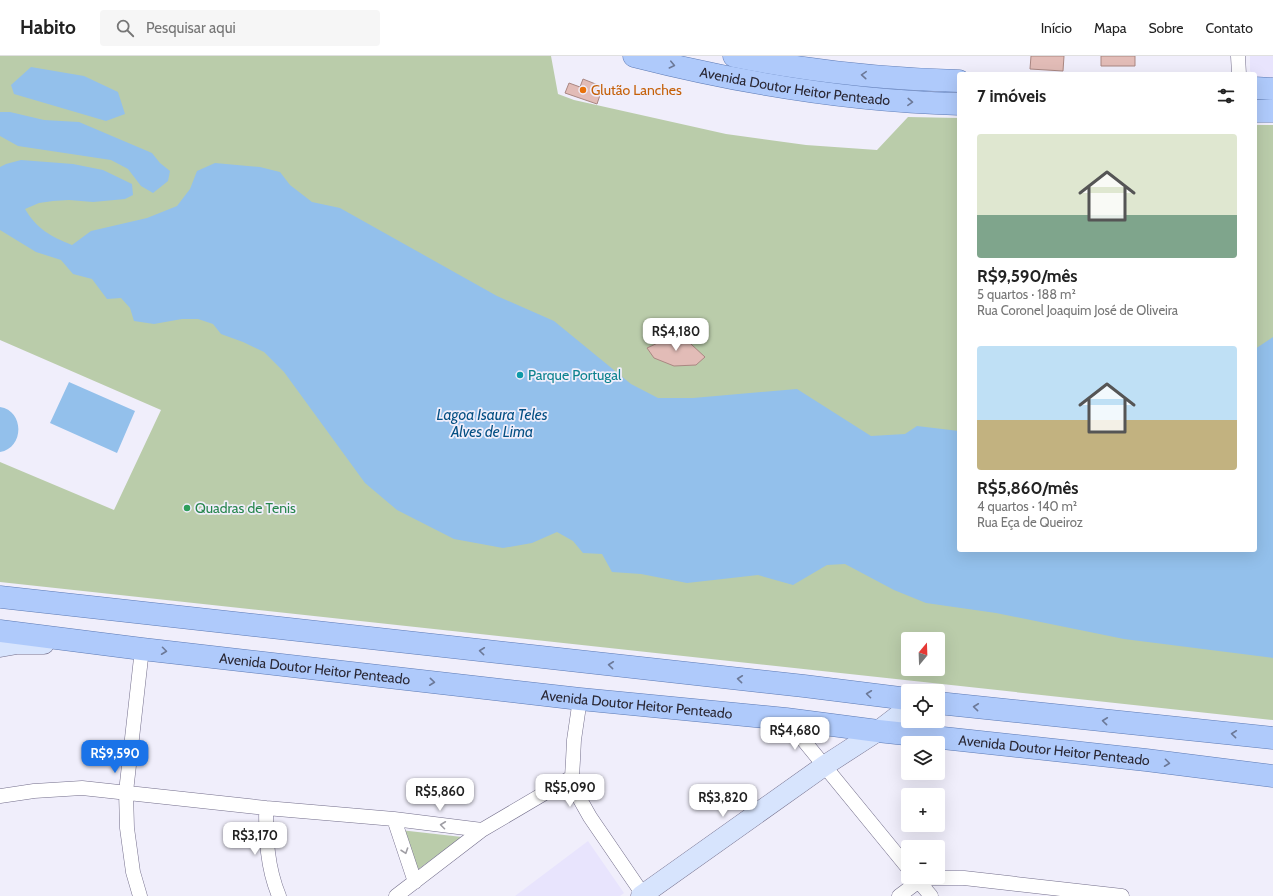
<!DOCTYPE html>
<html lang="pt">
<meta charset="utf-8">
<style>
:root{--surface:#fff;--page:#f6f6f6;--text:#222;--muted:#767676;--line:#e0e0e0;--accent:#1a73e8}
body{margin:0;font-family:Cabin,sans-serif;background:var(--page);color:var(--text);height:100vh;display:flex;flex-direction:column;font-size:15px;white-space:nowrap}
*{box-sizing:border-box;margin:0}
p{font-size:13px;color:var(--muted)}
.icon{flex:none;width:22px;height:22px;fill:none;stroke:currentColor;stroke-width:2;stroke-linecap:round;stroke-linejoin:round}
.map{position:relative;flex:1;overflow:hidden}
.panel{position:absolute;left:957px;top:16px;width:300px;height:480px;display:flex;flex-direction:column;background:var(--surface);border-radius:4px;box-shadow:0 4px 16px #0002}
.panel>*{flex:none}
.needle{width:26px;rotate:19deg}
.buttons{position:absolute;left:901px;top:576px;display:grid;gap:8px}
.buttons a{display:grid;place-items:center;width:44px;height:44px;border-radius:4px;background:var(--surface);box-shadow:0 4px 16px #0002;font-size:20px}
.price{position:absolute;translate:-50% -34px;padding:0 9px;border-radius:8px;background:#fff;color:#222;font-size:13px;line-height:26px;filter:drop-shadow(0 1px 2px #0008)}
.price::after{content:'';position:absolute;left:50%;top:24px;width:12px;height:9px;margin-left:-6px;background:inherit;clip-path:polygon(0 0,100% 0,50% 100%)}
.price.on{background:var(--accent);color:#fff}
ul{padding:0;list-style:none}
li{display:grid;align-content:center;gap:8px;height:212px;padding:0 20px}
li span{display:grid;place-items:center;height:124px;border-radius:4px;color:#555}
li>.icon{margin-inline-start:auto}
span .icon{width:72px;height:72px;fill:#fffc;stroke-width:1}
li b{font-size:17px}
h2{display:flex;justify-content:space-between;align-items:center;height:48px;padding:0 20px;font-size:17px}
header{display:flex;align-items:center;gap:24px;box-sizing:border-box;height:56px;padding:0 20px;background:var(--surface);border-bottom:1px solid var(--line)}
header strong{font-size:19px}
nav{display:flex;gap:22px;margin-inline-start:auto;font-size:14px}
.search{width:280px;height:36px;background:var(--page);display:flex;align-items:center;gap:10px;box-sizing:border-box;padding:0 14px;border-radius:4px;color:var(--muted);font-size:15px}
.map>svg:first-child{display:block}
.built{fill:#e8e4fd}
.green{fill:#baccaa;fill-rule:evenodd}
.water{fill:#93c0eb}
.building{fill:#e2bcb7;stroke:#aa8782}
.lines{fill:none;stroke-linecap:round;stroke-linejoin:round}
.street-casing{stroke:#736e8b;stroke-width:15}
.secondary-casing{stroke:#736e8b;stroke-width:21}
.primary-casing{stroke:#5d7ab4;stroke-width:23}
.street{stroke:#fff;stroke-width:14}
.secondary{stroke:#d7e4fd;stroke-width:20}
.primary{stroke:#afcafb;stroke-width:22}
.oneway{stroke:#6c7998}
.oneway2{stroke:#9f9ea4}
.food-dot{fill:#e8710a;stroke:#f0eefb;stroke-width:1.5}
.culture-dot{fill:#0f9aa8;stroke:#f0eefb;stroke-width:1.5}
.leisure-dot{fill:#2e9e5b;stroke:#f0eefb;stroke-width:1.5}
.labels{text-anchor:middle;stroke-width:3.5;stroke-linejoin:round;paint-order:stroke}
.street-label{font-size:14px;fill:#2a2835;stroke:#f0eefb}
.food-label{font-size:14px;fill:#c56008;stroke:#f0eefb;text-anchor:start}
.culture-label{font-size:14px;fill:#0d838f;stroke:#f0eefb;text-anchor:start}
.leisure-label{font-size:14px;fill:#27864d;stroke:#f0eefb;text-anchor:start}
.water-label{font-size:15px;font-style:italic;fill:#044f83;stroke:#f0eefb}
</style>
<header>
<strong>Habito</strong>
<div class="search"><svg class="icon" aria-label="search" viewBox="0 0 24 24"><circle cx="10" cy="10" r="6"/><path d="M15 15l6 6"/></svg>Pesquisar aqui</div>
<nav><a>Início</a><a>Mapa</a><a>Sobre</a><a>Contato</a></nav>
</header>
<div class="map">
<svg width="1273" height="840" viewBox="0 0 1273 840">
<rect width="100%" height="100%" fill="#f0eefb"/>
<path class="built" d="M 1250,0 L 1273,0 L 1273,27 L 1266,27 L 1250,15 Z
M 588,785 L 624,837 L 620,840 L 515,840 Z"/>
<path class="green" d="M 0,0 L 551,0 L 558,38 L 574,44 L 726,78 L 806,89 L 877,94 L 908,61 L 959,62 L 959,494 L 1255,494 L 1255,69 L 1273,69 L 1273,664 L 0,526 L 0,406 L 114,454 L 161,354 L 0,284 ZM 908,583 L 938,583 L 938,613 L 908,613 Z
M 400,774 L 462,781 L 416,815 Z"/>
<path class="water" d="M 31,11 L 84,20 L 118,36 L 125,58 L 106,65 L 14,38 L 11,29 Z
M 0,56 L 10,56 L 44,64 L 79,66 L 152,97 L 160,107 L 170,115 L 168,125 L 153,137 L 141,130 L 128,113 L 111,104 L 18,90 L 0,80 Z
M 21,104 L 73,108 L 103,114 L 132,128 L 133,139 L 125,143 L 93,146 L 69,144 L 53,145 L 39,147 L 25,153 C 37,173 50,180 72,189 L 91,175 L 147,162 L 177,150 L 190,133 L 197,115 L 215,107 L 260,111 L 280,116 L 290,129 L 312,146 L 340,152 L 497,240 L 554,265 L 631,328 L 658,342 L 693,342 L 797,333 L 871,380 L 905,378 L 917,370 L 959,375 L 959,494 L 1255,494 L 1255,293 L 1273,281 L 1273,602 L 1124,583 L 996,557 L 926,547 L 894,534 L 845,508 L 827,509 L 793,529 L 758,519 L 687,527 L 641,518 L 612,516 L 602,498 L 583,497 L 573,485 L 557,476 L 532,487 L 503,492 L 454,483 L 397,454 L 365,427 L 284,316 L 264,296 L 243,286 L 221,278 L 213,268 L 198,263 L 182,263 L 154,268 L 134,265 L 130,252 L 121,242 L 107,243 L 92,223 L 73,218 L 61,204 L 36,196 L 0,174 L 0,111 L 6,108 Z
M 69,326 L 135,355 L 117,397 L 50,367 Z
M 0,351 C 25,355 24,392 0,396 Z"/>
<path class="building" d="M 1031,0 L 1064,0 L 1063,15 L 1030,13 Z
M 1101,0 L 1135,0 L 1135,10 L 1101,10 Z
M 583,23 L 598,29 L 601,36 L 597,48 L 565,37 L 569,27 L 580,31 Z
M 679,277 L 705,301 L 696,309 L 674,310 L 654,302 L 647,292 Z"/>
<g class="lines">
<g class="street-casing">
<path id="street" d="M 1238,0 L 1239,18
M 580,643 L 574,684 L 573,704 L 572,721 L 577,738 L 590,761 L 644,840
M 786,663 L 908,812
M 0,740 L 34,735 L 82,732 L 266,752 L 394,763 L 482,774
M 266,752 C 266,782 267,811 279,840
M 394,763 L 415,826
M 915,821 L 931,840
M 140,840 L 133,816 L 127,772 L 126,736 L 142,593
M 396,840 L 482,774 L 572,721
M 899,840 L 919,825 L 933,822 L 964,822 L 1122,840"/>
</g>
<g class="secondary-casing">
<path id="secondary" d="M 0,591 L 17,588 L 44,588
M 641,840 L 824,710 L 878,675 L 908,652"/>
</g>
<g class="primary-casing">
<g id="primary">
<path id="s1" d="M 634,0 C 740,27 849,45 959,48"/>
<path d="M 734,0 C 808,15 883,23 959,25"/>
<path d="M 1255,32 L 1273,33"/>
<path d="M 1255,55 L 1273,55"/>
<path d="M 0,541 L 804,630 L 908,643"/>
<path id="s2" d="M 0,575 L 142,593 L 580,643 L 786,663 L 878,675 L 1146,704 L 1273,720"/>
<path d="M 938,647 L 1273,682"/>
</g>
</g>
<use href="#street" class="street"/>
<use href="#secondary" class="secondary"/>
<use href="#primary" class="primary"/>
</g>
<defs><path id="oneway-chevron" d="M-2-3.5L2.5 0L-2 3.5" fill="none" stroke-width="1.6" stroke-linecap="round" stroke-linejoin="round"/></defs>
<g class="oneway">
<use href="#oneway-chevron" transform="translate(672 9) rotate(13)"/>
<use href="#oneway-chevron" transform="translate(864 19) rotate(-176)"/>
<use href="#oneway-chevron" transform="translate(910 46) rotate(3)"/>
<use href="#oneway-chevron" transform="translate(164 595) rotate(7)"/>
<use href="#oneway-chevron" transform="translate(482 595) rotate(-174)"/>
<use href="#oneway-chevron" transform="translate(611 609) rotate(-174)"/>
<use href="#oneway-chevron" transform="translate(740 623) rotate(-174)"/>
<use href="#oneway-chevron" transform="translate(432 626) rotate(6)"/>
<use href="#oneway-chevron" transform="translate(869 638) rotate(-173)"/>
<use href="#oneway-chevron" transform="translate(976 651) rotate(-174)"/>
<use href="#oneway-chevron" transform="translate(1105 665) rotate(-174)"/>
<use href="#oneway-chevron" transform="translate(1234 678) rotate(-174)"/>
<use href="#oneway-chevron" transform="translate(1167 707) rotate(7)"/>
</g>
<g class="oneway2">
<use href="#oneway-chevron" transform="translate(443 769) rotate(-173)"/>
<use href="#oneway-chevron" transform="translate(405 795) rotate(71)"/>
</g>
<circle class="food-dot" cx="583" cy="34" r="4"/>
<circle class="culture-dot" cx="520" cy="319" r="4"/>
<circle class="leisure-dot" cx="187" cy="452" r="4"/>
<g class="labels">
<g class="street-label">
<text dy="5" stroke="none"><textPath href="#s1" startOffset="164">Avenida Doutor Heitor Penteado</textPath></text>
<text dy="5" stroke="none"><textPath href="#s2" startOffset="317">Avenida Doutor Heitor Penteado</textPath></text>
<text dy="5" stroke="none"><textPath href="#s2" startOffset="641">Avenida Doutor Heitor Penteado</textPath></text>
<text dy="5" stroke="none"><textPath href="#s2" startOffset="1061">Avenida Doutor Heitor Penteado</textPath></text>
</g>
<g class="food-label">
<text x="591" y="39">Glutão Lanches</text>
</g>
<g class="culture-label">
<text x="528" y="324">Parque Portugal</text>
</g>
<g class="leisure-label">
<text x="195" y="457">Quadras de Tenis</text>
</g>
<g class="water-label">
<text x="492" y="364">Lagoa Isaura Teles<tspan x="492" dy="17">Alves de Lima</tspan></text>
</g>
</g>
</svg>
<div class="buttons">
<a><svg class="needle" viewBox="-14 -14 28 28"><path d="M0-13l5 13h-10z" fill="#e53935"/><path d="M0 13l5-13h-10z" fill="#767676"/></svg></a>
<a><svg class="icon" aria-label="locate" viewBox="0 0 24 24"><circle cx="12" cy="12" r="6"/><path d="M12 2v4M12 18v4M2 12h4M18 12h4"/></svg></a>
<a><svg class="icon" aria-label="layers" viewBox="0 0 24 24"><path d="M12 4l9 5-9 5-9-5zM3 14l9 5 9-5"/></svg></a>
<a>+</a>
<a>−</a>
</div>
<b class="price" style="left:676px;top:296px">R$4,180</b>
<b class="price" style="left:795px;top:695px">R$4,680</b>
<b class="price on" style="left:115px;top:718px">R$9,590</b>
<b class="price" style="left:570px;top:752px">R$5,090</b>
<b class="price" style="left:440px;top:756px">R$5,860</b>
<b class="price" style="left:723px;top:762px">R$3,820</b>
<b class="price" style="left:255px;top:800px">R$3,170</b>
<section class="panel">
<h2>7 imóveis<svg class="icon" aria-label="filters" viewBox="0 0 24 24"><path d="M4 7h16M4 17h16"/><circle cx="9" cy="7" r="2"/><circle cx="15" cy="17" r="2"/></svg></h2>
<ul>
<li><span style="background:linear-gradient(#dfe7d0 65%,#7fa58c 0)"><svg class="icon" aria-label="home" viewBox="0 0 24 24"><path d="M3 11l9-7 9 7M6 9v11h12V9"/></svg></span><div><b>R$9,590/mês</b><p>5 quartos · 188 m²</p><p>Rua Coronel Joaquim José de Oliveira</p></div></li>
<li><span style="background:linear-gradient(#bfe0f5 60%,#c2b280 0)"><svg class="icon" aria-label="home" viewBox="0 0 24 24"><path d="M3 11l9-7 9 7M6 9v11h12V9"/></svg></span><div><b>R$5,860/mês</b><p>4 quartos · 140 m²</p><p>Rua Eça de Queiroz</p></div></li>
</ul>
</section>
</div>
